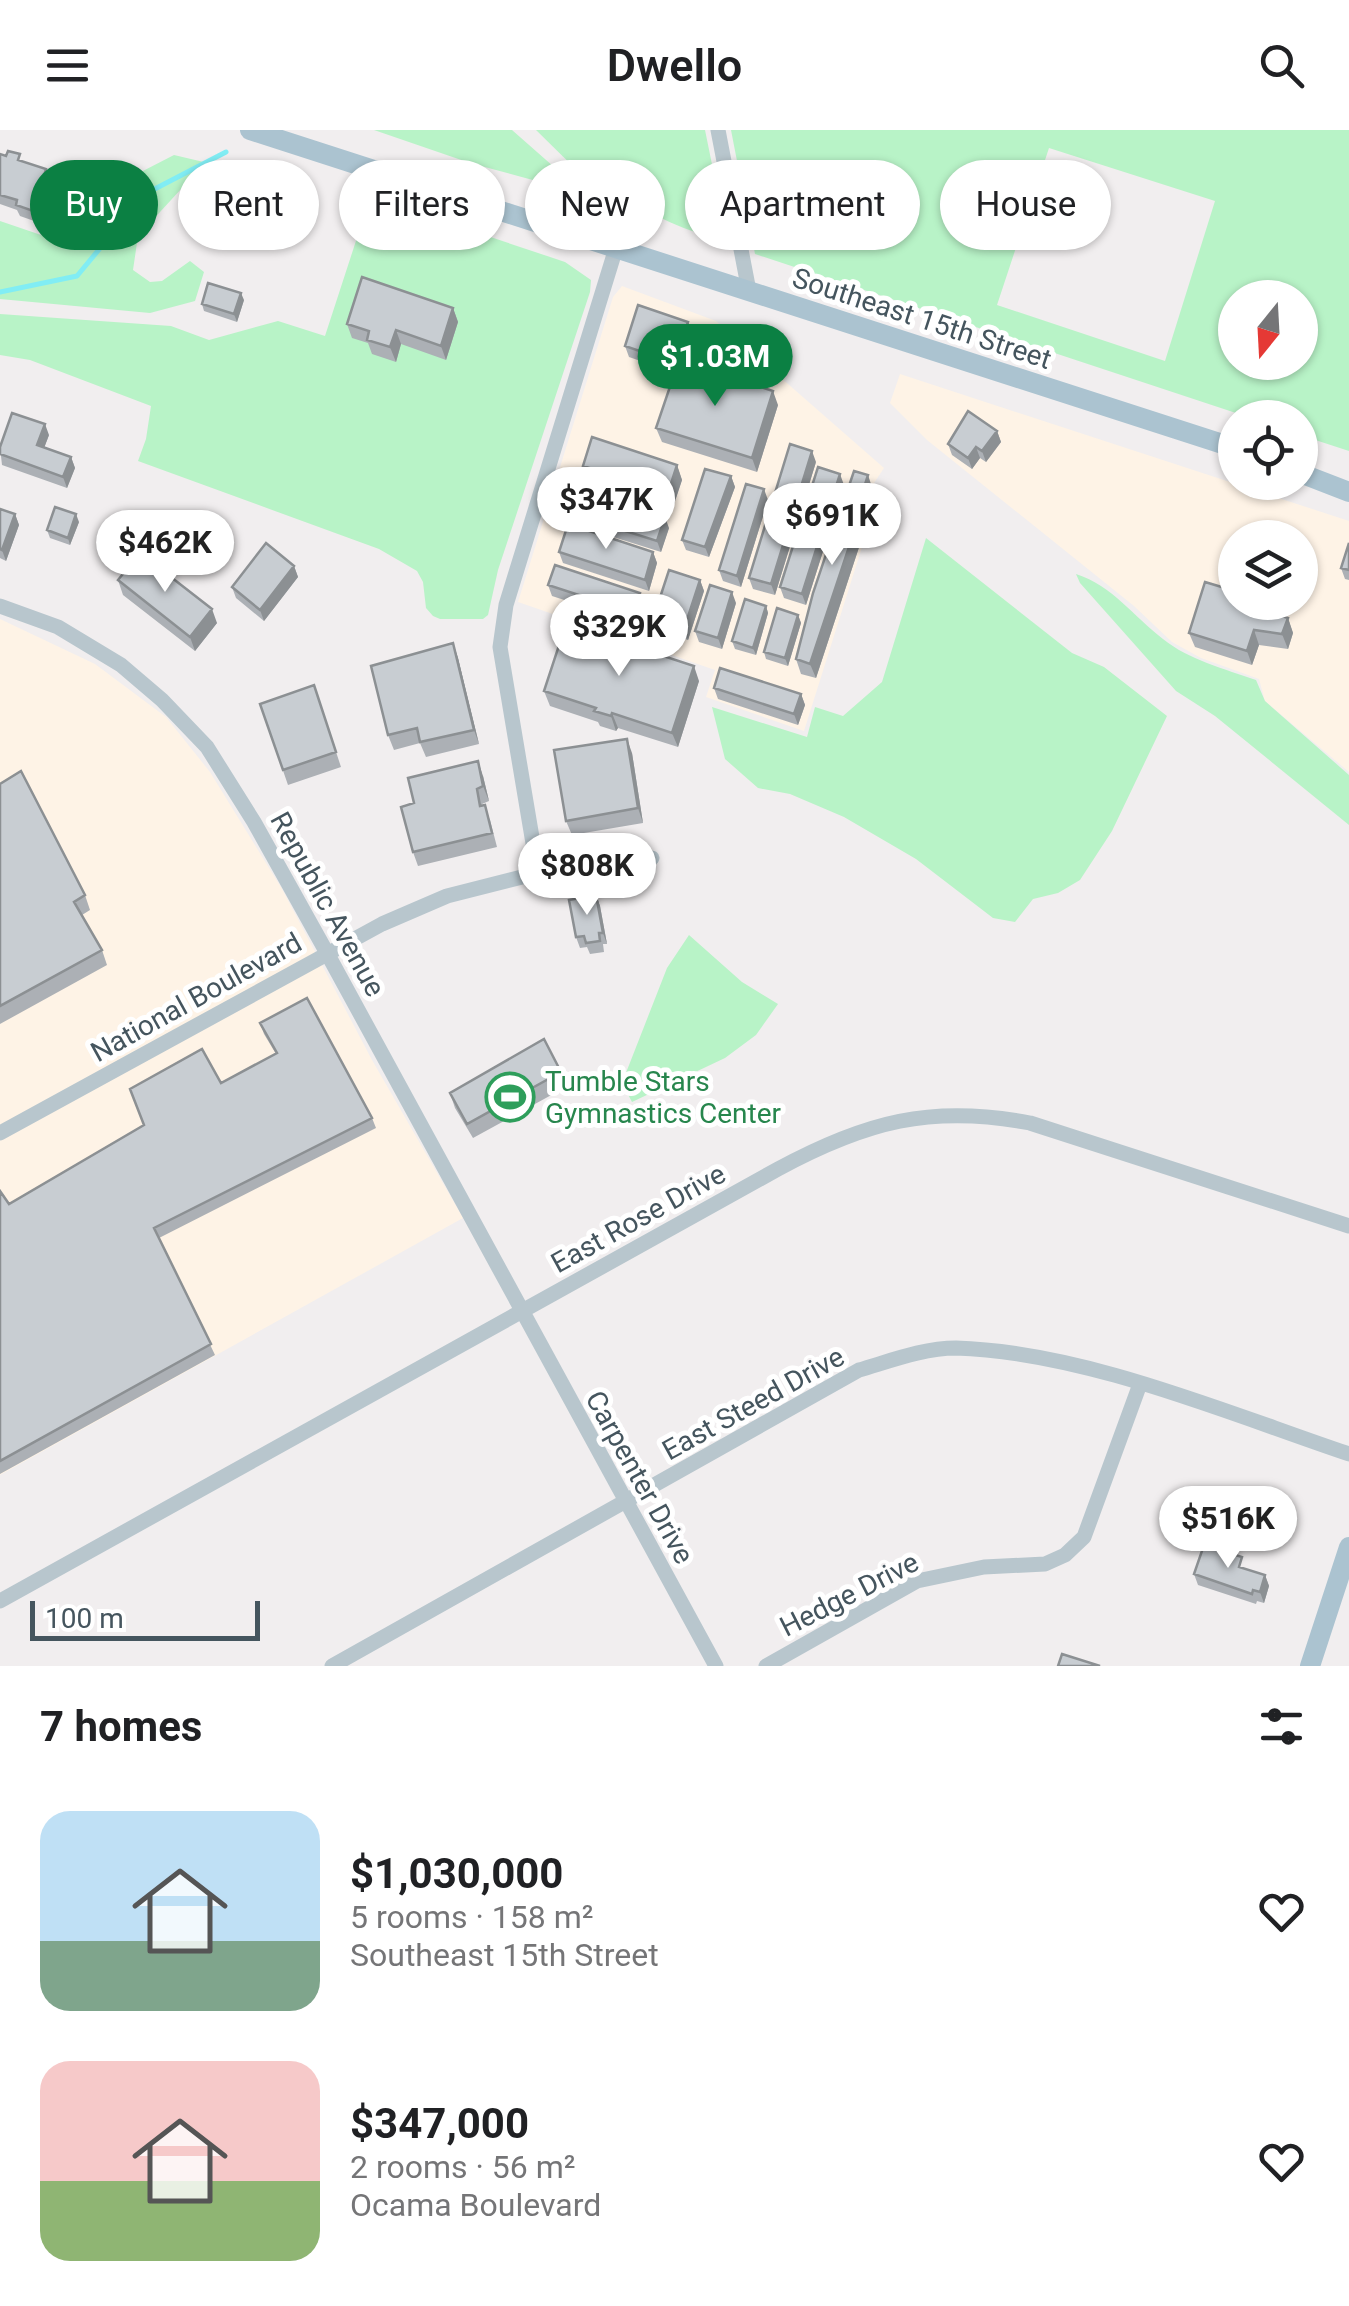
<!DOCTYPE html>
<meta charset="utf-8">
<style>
:root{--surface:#fff;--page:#f6f6f6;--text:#202124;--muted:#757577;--accent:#0b8043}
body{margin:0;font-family:Roboto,sans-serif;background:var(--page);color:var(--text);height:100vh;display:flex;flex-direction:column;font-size:38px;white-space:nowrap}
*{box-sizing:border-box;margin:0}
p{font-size:32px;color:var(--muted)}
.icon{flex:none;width:55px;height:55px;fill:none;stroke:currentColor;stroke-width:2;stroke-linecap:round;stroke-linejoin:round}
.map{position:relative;height:1536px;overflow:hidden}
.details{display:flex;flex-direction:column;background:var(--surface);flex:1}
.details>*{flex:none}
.guide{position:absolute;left:30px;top:30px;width:1290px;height:90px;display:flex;gap:20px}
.needle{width:65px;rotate:198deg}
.buttons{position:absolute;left:1218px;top:150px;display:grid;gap:20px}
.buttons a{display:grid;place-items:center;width:100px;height:100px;border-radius:50%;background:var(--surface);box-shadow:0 2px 8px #0004;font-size:50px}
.scale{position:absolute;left:30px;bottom:25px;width:230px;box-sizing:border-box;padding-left:10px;border:5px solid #45555e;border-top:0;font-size:28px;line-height:35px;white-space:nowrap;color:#45555e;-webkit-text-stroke:8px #fff;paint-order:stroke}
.price{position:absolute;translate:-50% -85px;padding:0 22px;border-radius:35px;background:#fff;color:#222;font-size:32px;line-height:65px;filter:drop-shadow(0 2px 5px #0008)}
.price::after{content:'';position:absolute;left:50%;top:60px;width:30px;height:22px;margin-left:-15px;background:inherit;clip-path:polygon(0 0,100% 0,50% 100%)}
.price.active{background:var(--accent);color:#fff}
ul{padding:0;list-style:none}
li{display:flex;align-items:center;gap:30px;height:250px;padding:0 40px}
li span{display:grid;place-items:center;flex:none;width:280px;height:200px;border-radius:30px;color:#555}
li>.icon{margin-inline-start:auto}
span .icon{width:120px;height:120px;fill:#fffc;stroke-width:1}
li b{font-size:42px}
h2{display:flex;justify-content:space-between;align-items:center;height:120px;padding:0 40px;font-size:42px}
.tag{padding:0 35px;border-radius:45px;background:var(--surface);box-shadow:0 2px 8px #0004;font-size:35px;line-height:90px}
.tag.active{background:var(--accent);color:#fff}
header{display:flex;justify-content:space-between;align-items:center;height:130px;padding:0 40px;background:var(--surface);font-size:45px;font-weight:600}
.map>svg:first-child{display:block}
.commercial{fill:#fef3e6;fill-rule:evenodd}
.green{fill:#b8f3c7;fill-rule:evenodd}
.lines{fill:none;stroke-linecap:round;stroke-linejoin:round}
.stream{stroke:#81edf4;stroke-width:5}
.minor{stroke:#b8c6cd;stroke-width:15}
.major{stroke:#abc3d0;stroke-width:20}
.wall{fill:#acb0b5}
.shaded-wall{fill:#8c9093}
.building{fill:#c8cdd2;stroke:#8c9093;stroke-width:2.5}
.labels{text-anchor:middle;stroke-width:10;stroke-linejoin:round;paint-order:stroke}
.street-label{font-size:28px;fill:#45555e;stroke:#fff}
.leisure-label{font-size:28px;fill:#27864d;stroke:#fff;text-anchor:start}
</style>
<header><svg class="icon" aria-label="menu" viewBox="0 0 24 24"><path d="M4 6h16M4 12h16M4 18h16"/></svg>Dwello<svg class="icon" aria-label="search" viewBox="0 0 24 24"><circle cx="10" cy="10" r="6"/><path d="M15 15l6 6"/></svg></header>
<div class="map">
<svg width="1349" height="1536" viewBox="0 0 1349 1536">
<rect width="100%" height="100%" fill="#f1eeef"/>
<path class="commercial" d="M 622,156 L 716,191 L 884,338 L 874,353 L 880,360 L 804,601 L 706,567 L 715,540 L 518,472 L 613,167 Z
M 900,244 L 1349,391 L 1349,642 L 1265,571 L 1259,549 L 1201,528 L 1172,512 L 1134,476 L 927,310 L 890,273 ZM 1235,408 L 1300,408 L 1300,472 L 1235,472 Z
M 0,489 L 95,534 L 166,587 L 210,642 L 282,759 L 372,930 L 463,1088 L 0,1345 Z"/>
<path class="green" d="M 374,0 L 512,0 L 562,44 L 567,54 L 562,58 L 470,33 Z
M 536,0 L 705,0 L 728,113 C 683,98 655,91 619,58 L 613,63 L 597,60 Z
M 731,0 L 1349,0 L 1349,321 L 1300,305 L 1300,288 L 1248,287 L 755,124 ZM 1049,18 L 1215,71 L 1165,231 L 997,175 ZM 1235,168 L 1300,168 L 1300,232 L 1235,232 Z
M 174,25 L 229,38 L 224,51 L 182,58 L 138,106 L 133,140 L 150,152 L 162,151 L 190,131 L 204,142 L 195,171 L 150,183 L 0,169 L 0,91 L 44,106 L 70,103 L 139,43 Z
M 368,66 L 565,132 L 591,150 L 590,162 L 498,440 L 488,485 L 483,489 L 440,489 L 433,486 L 426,478 L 423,452 L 417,441 L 379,419 L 138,331 L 146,309 L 151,276 L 30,230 L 0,225 L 0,184 L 171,196 L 209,210 L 278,191 L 325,206 L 368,74 Z
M 926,408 L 1072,523 L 1104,537 L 1167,586 L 1112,701 L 1080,750 L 1058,763 L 1033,769 L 1015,792 L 993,788 L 916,729 L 844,687 L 790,664 L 758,658 L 725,629 L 712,577 L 807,607 L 815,577 L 843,586 L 882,552 Z
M 1076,444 C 1113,456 1133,486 1163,509 C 1189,530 1225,539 1256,550 L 1265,571 L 1349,645 L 1349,695 L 1215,586 L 1176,561 L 1080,453 Z
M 689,805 L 742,852 L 778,874 L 756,905 L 725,928 L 632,972 L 622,953 L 667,838 Z"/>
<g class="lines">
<path class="stream" d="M 0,162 L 77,146 L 145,64 L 226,22"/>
<path class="minor" d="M 718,0 L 749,161
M 0,476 L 58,497 L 121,535 L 162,570 L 207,617 L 254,692 L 327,823 L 716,1536
M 538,743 L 500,517 L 506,475 L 616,118
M 0,1003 L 382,794 L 447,766 L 538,743 L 652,728
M 0,1471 L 778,1039 C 865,992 931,974 1030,993 L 1349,1096
M 332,1536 L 859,1240 C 890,1231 924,1218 956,1218 C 1085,1222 1227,1283 1349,1324
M 766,1536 L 917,1451 L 984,1437 L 1045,1434 L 1065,1425 L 1084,1407 L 1140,1254"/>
<path class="major" d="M 250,0 L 1235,318
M 1300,343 L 1349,362
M 1310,1536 L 1349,1417"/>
</g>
<path class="wall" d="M 0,24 L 23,32 L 50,50 L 37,92 L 20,86 L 17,80 L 0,74 Z
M 244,170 L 237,192 L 204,181 L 202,174 Z
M 453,178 L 458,192 L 446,230 L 401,214 L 396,232 L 372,224 L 368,213 L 352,208 L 347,194 Z
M 688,192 L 692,203 L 682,231 L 778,275 L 757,342 L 662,312 L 656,298 L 675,243 L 629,227 L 625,216 Z
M 997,301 L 1001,312 L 986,332 L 980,328 L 972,339 L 952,325 L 948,314 Z
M 49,305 L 44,318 L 71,327 L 75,338 L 67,358 L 2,335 L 0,317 Z
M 816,332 L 775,465 L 753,459 L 749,448 Z
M 677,335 L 682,350 L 670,386 L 599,362 L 595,353 L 588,350 L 583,336 Z
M 731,346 L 735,357 L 709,427 L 686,420 L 682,410 Z
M 844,355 L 806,475 L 784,468 L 780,457 Z
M 873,360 L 863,392 L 865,399 L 816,548 L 801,544 L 796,529 Z
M 768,370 L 741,457 L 723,451 L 719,440 Z
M 0,379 L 15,384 L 19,395 L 6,431 L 0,428 Z
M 571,384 L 669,398 L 661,422 L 575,395 Z
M 79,392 L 70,415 L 50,408 L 47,400 Z
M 1349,413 L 1349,450 L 1345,449 L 1341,438 Z
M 559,422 L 653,422 L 657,433 L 649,461 L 563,433 Z
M 294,436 L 298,447 L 264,491 L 236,468 L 232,457 Z
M 118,450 L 217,493 L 195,521 L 123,465 Z
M 700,450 L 704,461 L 688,510 L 657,500 L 653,489 Z
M 548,455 L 644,474 L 638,494 L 552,466 Z
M 736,473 L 722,519 L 699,512 L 695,501 Z
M 766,476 L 768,483 L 756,525 L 735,519 L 732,511 Z
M 1273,483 L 1288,488 L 1293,503 L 1288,519 L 1259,515 L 1252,535 L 1195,517 L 1189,503 Z
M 798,485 L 801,493 L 788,536 L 766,529 L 764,522 Z
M 453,513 L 458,528 L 479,614 L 426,627 L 420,613 L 394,620 L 388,605 Z
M 699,551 L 678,617 L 618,598 L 616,601 L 600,596 L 598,592 L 550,576 L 544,561 Z
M 314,555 L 341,637 L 288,655 L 260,574 Z
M 714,558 L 801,564 L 805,575 L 798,595 L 718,569 Z
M 632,623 L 643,693 L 572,705 L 566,691 Z
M 483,646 L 489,671 L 482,674 L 490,690 L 497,717 L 418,736 L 413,722 Z
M 0,654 L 85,765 L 90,780 L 82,785 L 102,820 L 107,835 L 0,894 Z
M 596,765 L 600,776 L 607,814 L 603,814 L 604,822 L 590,824 L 587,817 L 580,818 L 576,807 Z
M 260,893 L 372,988 L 376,998 L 159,1108 L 215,1225 L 0,1344 L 0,1061 L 9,1074 L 221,953 L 276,924 L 264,904 Z
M 561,942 L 566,957 L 473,1008 L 455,978 L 450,963 Z
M 1246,1439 L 1265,1445 L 1269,1456 L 1264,1473 L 1257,1471 L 1256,1474 L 1198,1455 L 1194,1444 Z"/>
<path class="shaded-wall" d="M 46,39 L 50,50 L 37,92 L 33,81 Z
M 241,163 L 244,170 L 237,192 L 234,184 Z
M 453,178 L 458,192 L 446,230 L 441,216 Z
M 688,192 L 692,203 L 678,244 L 674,233 Z
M 396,200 L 401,214 L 396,232 L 390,217 Z
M 773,261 L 778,275 L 757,342 L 752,328 Z
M 45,294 L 49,305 L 41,326 L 37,315 Z
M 997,301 L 1001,312 L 986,332 L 982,321 Z
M 976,317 L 980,328 L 972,339 L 968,328 Z
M 812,321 L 816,332 L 775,465 L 771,454 Z
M 71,327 L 75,338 L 67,358 L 63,347 Z
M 677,335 L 682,350 L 670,386 L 665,372 Z
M 840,344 L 844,355 L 806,475 L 802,464 Z
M 868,345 L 873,360 L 863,392 L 865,399 L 816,548 L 810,534 Z
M 731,346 L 735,357 L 709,427 L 705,417 Z
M 764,359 L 768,370 L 741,457 L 737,446 Z
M 15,384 L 19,395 L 6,431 L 2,420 Z
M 76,384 L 79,392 L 70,415 L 68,408 Z
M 665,387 L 669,398 L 661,422 L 657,411 Z
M 653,422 L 657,433 L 649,461 L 645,450 Z
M 294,436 L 298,447 L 264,491 L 260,480 Z
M 700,450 L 704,461 L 688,510 L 684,499 Z
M 732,462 L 736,473 L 722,519 L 718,508 Z
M 640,463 L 644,474 L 638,494 L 634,483 Z
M 766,476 L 768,483 L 756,525 L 753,518 Z
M 212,479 L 217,493 L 195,521 L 190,507 Z
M 798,485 L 801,493 L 788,536 L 785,528 Z
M 1288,488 L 1293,503 L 1288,519 L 1282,504 Z
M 1254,500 L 1259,515 L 1252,535 L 1247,521 Z
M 453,513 L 458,528 L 479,614 L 474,600 Z
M 694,536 L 699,551 L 678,617 L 672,603 Z
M 801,564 L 805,575 L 798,595 L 794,584 Z
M 612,583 L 618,598 L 616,601 L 611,586 Z
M 627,609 L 632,623 L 643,693 L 638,678 Z
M 478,631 L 483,646 L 489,671 L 483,656 Z
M 596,765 L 600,776 L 607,814 L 603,803 Z
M 1265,1445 L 1269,1456 L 1264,1473 L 1260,1462 Z"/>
<path class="building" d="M 8,21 L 20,24 L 18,30 L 46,39 L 33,81 L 16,75 L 17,70 L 0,65 L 0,24 L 6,26 Z
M 362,147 L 453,178 L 441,216 L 396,200 L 390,217 L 367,210 L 369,201 L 347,194 Z
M 208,153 L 241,163 L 234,184 L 202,174 Z
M 638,175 L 688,192 L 674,233 L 625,216 Z
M 679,230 L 773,261 L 752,328 L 656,298 Z
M 968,281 L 997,301 L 982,321 L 976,317 L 968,328 L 948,314 Z
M 12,283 L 45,294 L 37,315 L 71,327 L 63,347 L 0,324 L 0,317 Z
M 592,307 L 677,335 L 665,372 L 593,348 L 596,340 L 583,336 Z
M 790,314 L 812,321 L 771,454 L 749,448 Z
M 818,337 L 840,344 L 802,464 L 780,457 Z
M 705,339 L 731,346 L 705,417 L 682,410 Z
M 854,341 L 868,345 L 856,383 L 860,384 L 810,534 L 796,529 L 813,463 Z
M 746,354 L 764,359 L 737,446 L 719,440 Z
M 580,359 L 665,387 L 657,411 L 571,384 Z
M 55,377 L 76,384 L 68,408 L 47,400 Z
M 0,379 L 15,384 L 2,420 L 0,419 Z
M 568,394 L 653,422 L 645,450 L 559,422 Z
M 266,413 L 294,436 L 260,480 L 232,457 Z
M 1349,413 L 1349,440 L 1341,438 Z
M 140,423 L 212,479 L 190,507 L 118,450 Z
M 555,435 L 640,463 L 634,483 L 548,455 Z
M 669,440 L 700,450 L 684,499 L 653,489 Z
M 1205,452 L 1235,461 L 1235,472 L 1267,472 L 1270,474 L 1267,481 L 1288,488 L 1282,504 L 1254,500 L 1247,521 L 1189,503 Z
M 710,455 L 732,462 L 718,508 L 695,501 Z
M 745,469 L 766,476 L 753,518 L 732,511 Z
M 777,478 L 798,485 L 785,528 L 764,522 Z
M 566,494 L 694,536 L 672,603 L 612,583 L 611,586 L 594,581 L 596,578 L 544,561 Z
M 453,513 L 474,600 L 420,612 L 417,598 L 388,605 L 371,536 Z
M 720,538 L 801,564 L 794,584 L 714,558 Z
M 314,555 L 336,622 L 283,640 L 260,574 Z
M 627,609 L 638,678 L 566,691 L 554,620 Z
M 478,631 L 483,656 L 477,659 L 480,676 L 485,675 L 492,703 L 413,722 L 401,677 L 414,673 L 408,648 Z
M 21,641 L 85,765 L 74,772 L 102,820 L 0,876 L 0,654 Z
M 596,765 L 603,803 L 599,803 L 600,811 L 586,813 L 584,806 L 576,807 L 569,770 Z
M 307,868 L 372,988 L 154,1098 L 211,1214 L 0,1331 L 0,1061 L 9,1074 L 144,995 L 130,959 L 202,919 L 221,953 L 277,923 L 260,893 Z
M 544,909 L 561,942 L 467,994 L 450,963 Z
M 1204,1415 L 1242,1427 L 1239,1437 L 1265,1445 L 1260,1462 L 1253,1460 L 1252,1464 L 1194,1444 Z
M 1062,1524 L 1100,1536 L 1058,1536 Z"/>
<defs>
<g id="stadium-ring" transform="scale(2.5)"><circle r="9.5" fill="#fff" stroke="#2e9e5b" stroke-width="1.5"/><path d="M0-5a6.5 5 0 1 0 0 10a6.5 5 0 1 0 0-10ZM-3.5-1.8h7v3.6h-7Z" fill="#2e9e5b"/></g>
</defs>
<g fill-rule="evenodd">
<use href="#stadium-ring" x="510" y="967"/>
</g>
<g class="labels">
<g class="street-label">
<text transform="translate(922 188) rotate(18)" y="10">Southeast 15th Street</text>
<text transform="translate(328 774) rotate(61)" y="10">Republic Avenue</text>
<text transform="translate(196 867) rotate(-29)" y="10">National Boulevard</text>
<text transform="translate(638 1088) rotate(-29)" y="10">East Rose Drive</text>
<text transform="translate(753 1273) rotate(-29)" y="10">East Steed Drive</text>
<text transform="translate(640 1347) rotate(61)" y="10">Carpenter Drive</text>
<text transform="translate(849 1464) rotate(-27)" y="10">Hedge Drive</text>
</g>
<g class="leisure-label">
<text x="545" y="961">Tumble Stars<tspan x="545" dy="32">Gymnastics Center</tspan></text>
</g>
</g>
</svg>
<div class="buttons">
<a><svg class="needle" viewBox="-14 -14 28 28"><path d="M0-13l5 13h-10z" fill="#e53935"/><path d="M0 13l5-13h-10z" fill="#757577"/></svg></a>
<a><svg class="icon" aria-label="locate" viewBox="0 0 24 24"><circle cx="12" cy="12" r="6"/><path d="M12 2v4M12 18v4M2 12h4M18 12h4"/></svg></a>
<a><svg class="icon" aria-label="layers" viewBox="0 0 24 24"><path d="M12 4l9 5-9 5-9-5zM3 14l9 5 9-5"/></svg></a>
</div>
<div class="scale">100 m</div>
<b class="price active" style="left:715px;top:279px">$1.03M</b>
<b class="price" style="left:606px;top:422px">$347K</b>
<b class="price" style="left:832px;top:438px">$691K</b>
<b class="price" style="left:165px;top:465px">$462K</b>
<b class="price" style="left:619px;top:549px">$329K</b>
<b class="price" style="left:587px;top:788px">$808K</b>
<b class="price" style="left:1228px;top:1441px">$516K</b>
<div class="guide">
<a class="tag active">Buy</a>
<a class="tag">Rent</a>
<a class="tag">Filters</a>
<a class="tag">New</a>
<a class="tag">Apartment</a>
<a class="tag">House</a>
</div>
</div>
<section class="details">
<h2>7 homes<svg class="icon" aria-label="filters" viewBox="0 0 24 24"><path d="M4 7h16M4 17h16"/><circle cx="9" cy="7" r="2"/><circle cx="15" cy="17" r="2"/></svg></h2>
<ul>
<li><span style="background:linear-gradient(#bfe0f5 65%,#7fa58c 0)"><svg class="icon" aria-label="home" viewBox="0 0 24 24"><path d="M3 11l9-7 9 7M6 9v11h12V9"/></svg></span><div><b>$1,030,000</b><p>5 rooms · 158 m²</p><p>Southeast 15th Street</p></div><svg class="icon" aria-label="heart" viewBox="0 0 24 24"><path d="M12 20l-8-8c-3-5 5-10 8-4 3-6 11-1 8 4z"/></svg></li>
<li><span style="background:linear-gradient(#f6c9c9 60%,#8fb573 0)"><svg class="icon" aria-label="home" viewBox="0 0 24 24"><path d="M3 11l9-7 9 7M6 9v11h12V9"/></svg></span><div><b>$347,000</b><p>2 rooms · 56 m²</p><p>Ocama Boulevard</p></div><svg class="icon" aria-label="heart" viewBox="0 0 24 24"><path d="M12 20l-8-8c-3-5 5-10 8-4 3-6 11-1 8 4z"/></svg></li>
</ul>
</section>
